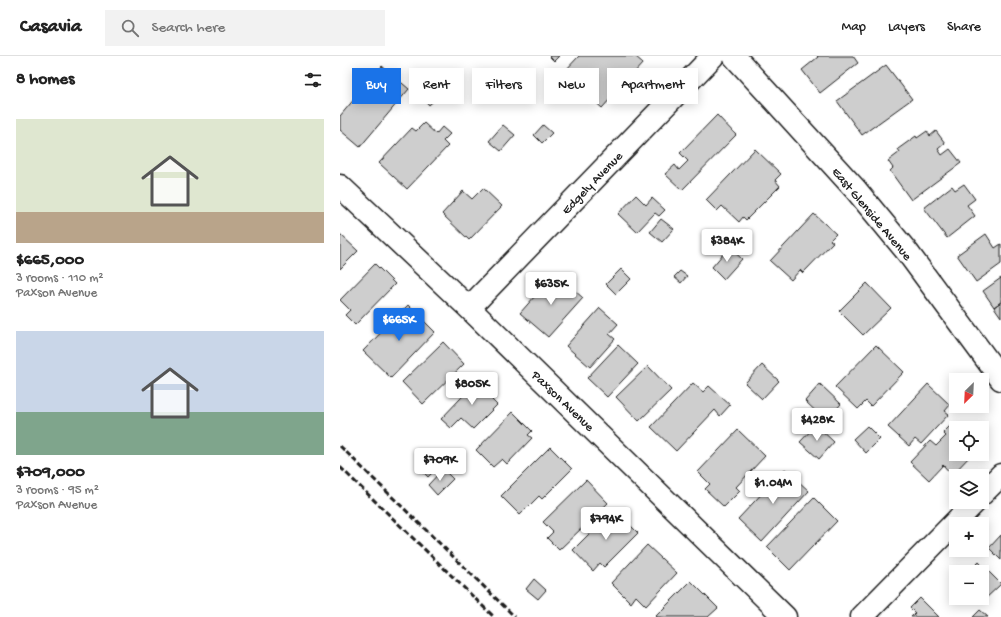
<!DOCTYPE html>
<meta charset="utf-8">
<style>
:root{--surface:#fff;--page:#f2f2f2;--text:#222;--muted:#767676;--line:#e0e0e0;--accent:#1a73e8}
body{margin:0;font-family:"Gochi Hand",sans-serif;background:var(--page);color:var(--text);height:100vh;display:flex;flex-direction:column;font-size:15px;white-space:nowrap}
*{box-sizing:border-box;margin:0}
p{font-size:13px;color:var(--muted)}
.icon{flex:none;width:22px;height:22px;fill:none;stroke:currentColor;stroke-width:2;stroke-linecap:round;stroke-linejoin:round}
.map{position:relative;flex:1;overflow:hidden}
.drawer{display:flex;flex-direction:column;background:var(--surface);width:340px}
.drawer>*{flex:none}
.banner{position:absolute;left:12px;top:12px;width:380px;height:36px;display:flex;gap:8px}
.needle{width:26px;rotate:204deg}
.tools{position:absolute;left:609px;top:317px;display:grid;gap:8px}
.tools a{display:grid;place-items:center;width:40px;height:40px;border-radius:0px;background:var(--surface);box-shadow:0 2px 10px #0003;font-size:20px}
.price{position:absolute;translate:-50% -34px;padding:0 9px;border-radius:4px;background:#fff;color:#222;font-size:13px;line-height:26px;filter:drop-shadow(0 1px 2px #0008)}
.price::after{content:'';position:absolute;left:50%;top:24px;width:12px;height:9px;margin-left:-6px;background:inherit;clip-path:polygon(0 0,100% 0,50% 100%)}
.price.on{background:var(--accent);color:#fff}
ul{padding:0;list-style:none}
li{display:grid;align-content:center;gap:8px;height:212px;padding:0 16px}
li span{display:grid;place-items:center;height:124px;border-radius:0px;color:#555}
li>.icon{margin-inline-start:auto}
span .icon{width:72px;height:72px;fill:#fffc;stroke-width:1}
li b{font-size:17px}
h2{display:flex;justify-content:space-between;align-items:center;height:48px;padding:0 16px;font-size:17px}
.pill{padding:0 14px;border-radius:0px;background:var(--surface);box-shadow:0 2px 10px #0003;font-size:14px;line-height:36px}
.pill.on{background:var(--accent);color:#fff}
header{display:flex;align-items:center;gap:24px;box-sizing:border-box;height:56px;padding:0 20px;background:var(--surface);border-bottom:1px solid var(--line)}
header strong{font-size:19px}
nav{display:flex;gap:22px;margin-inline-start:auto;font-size:14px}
.search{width:280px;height:36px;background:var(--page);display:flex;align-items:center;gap:10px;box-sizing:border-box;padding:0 14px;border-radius:0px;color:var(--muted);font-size:15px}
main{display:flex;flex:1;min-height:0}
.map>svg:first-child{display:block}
.building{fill:#cecece;stroke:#1c1c1c}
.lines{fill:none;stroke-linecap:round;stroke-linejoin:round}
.minor-casing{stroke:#1c1c1c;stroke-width:25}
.minor{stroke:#fff;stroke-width:22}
.rail{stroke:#1c1c1c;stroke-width:3;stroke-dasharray:6 3;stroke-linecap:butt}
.labels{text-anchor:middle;stroke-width:3.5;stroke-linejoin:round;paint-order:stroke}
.street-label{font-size:13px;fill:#1c1c1c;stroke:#fff}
</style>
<header>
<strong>Casavia</strong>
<div class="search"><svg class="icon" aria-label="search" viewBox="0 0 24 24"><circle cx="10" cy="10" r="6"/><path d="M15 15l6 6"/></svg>Search here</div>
<nav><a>Map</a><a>Layers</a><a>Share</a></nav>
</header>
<main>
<section class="drawer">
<h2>8 homes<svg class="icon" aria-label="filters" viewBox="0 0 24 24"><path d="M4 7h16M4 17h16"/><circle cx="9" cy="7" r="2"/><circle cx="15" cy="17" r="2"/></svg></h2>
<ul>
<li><span style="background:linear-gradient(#dfe7d0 75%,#b9a48a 0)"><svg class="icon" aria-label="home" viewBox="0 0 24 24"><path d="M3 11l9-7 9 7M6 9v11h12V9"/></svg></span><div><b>$665,000</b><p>3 rooms · 110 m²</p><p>Paxson Avenue</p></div></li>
<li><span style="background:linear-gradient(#c9d6e8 65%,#7fa58c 0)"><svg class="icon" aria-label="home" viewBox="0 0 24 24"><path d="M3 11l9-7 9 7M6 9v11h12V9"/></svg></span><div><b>$709,000</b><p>3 rooms · 95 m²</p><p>Paxson Avenue</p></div></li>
</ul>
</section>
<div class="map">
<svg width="661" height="561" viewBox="0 0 661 561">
<rect width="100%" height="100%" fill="#fff"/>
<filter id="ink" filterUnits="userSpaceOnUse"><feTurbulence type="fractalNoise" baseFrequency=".025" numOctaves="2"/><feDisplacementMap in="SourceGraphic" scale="8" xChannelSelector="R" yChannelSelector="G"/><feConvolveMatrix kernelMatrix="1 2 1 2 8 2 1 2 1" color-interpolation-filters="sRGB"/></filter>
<g filter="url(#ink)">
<path class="building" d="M 209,0 L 219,0 L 214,5 Z
M 239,0 L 295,0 L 303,7 L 262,52 L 223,17 Z
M 477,0 L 513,0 L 518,7 L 480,37 L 462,14 L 478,1 Z
M 546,9 L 572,43 L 522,79 L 497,45 Z
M 42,10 L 69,33 L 20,91 L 0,74 L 0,60 Z
M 94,14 L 109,31 L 89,49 L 74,32 Z
M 377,59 L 396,79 L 342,134 L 325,118 L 335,109 L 339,114 L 348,105 L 340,97 Z
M 84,67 L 96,78 L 102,71 L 110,78 L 103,85 L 108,90 L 67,133 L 39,107 L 72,72 L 76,75 Z
M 163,69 L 175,79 L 161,95 L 149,85 Z
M 203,69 L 212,77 L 202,87 L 194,79 Z
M 587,75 L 590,80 L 596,75 L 605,87 L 598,93 L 602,99 L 610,93 L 621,107 L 571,144 L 550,115 L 553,112 L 548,105 L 560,96 L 558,93 L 576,80 L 577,82 Z
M 415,93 L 441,118 L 435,124 L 440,130 L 406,164 L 403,161 L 399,166 L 382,150 L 377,155 L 366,144 Z
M 624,128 L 635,143 L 627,149 L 635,160 L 607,182 L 584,152 L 612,130 L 615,134 Z
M 143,132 L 162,150 L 129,184 L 102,158 L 123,135 L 132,143 Z
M 296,139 L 306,149 L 312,142 L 325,154 L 319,160 L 315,157 L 297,176 L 278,158 Z
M 474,158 L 496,178 L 490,184 L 493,186 L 463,217 L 460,214 L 451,224 L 430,205 Z
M 321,163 L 334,173 L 322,186 L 310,176 Z
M 0,178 L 18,195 L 0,213 Z
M 646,178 L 655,192 L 661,188 L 661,208 L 636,226 L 617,199 Z
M 389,191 L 402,203 L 384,223 L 372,211 Z
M 35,208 L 55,228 L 15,269 L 5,259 L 10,254 L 0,244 Z
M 281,213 L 291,223 L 276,238 L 266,228 Z
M 340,215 L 347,220 L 341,227 L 334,221 Z
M 661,222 L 661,246 L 654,251 L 643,235 Z
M 210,223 L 219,231 L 224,225 L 243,242 L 208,281 L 180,257 Z
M 527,227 L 551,252 L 523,279 L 499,255 Z
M 661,246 L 661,261 L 654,251 Z
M 68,249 L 95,276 L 51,322 L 23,295 Z
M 260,252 L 278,268 L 269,278 L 275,283 L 250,311 L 226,290 Z
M 103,286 L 124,308 L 83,348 L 62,326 Z
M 278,289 L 298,308 L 267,341 L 247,322 Z
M 536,289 L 564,316 L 531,350 L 526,345 L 518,353 L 495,331 Z
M 422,309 L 439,325 L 422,343 L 405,327 Z
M 308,310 L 331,334 L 299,365 L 276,341 Z
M 139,323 L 156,339 L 152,344 L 157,349 L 133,373 L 121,362 L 111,372 L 101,363 Z
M 353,327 L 363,336 L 369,330 L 390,349 L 380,360 L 375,354 L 336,395 L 311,371 Z
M 480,328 L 501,348 L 486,365 L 465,345 Z
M 588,328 L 610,349 L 605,355 L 609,358 L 581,388 L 575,383 L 569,390 L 548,371 Z
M 173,356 L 192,375 L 188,379 L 192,382 L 167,408 L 162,403 L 153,411 L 136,394 Z
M 613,367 L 617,370 L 620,368 L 624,372 L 616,372 L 616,398 L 632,398 L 612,419 L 603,409 L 589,424 L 570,406 L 590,385 L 596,390 L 606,380 L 603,377 Z
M 476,369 L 494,386 L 479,403 L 460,386 Z
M 527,370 L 540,383 L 526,397 L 513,383 Z
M 398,374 L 425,400 L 396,431 L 400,435 L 384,451 L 365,433 L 370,428 L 358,416 Z
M 210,391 L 232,413 L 202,443 L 199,440 L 180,459 L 161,440 Z
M 91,396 L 102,407 L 88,421 L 77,410 Z
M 103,413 L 113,423 L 97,439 L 88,429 Z
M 445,413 L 469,435 L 422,486 L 398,463 Z
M 246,424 L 268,447 L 219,494 L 207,482 L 213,476 L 203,466 Z
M 474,442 L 497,465 L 450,514 L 427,491 Z
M 274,453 L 298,477 L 264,511 L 260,507 L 253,515 L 233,494 Z
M 661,479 L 661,504 L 649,492 Z
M 307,489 L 337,517 L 306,550 L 296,540 L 291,547 L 271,527 Z
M 639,506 L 661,528 L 644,544 L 642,542 L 642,516 L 629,516 Z
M 194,523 L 206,534 L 198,543 L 186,533 Z
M 351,525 L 378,552 L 368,561 L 315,561 Z
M 580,542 L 599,561 L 571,561 L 575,557 L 570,552 Z
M 640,554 L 648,561 L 633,561 Z"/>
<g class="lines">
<g class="minor-casing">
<path id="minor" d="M 394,0 L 516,134 L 568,197 L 661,323
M 0,130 L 129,252 L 445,561
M 129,252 L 373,0
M 642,438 L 661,419
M 522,561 L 635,446"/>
</g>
<use href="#minor" class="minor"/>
<path class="rail" d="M 0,390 L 175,561
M 0,411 L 154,561"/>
</g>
</g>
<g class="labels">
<g class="street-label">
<text transform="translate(251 126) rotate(-46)" y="5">Edgely Avenue</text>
<text transform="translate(533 157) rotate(50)" y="5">East Glenside Avenue</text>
<text transform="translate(224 344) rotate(44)" y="5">Paxson Avenue</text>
</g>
</g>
</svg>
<div class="tools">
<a><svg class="needle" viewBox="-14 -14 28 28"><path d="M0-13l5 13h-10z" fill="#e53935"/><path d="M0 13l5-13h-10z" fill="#767676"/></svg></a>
<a><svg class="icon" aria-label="locate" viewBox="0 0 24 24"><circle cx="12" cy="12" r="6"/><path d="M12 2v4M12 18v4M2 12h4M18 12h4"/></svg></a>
<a><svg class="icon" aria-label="layers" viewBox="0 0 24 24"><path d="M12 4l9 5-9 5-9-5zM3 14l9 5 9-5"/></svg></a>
<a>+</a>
<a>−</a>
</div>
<b class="price" style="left:387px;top:207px">$384K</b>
<b class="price" style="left:211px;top:250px">$635K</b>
<b class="price on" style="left:59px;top:286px">$665K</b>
<b class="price" style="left:132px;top:350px">$805K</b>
<b class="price" style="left:477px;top:386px">$428K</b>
<b class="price" style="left:100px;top:426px">$709K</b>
<b class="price" style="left:433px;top:449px">$1.04M</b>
<b class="price" style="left:266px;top:485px">$794K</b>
<div class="banner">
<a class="pill on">Buy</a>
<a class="pill">Rent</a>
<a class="pill">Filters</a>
<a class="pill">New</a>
<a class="pill">Apartment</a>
</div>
</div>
</main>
